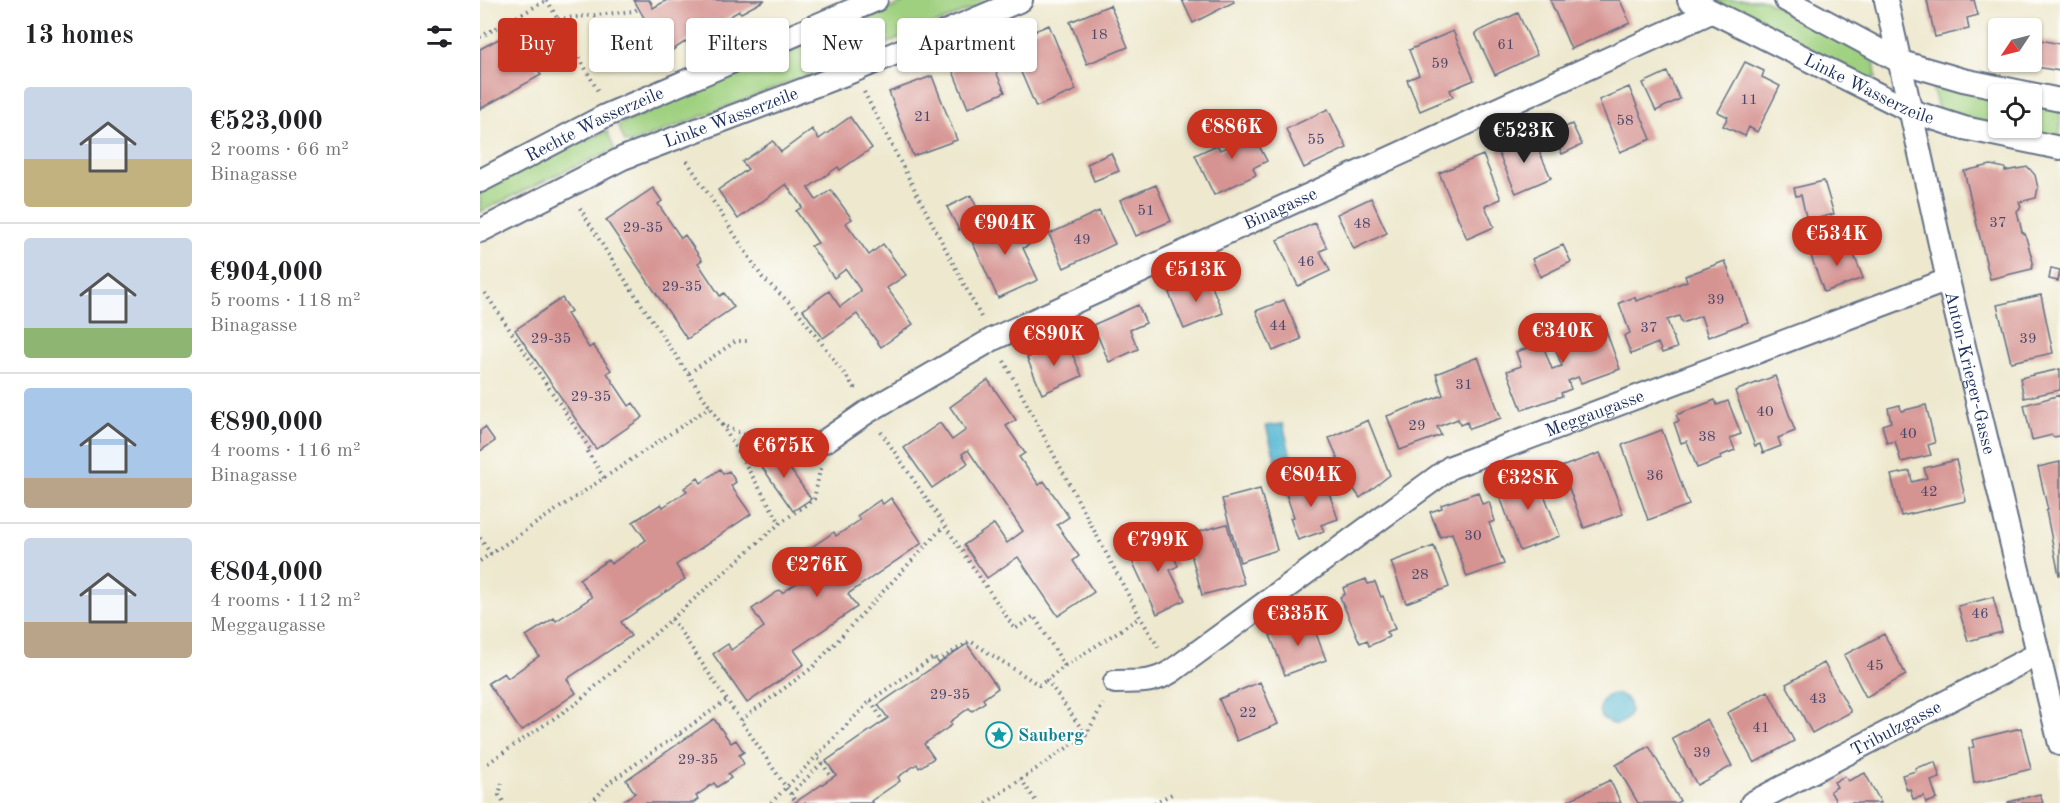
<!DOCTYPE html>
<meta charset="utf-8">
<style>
:root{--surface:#fff;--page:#f2f2f2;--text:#202124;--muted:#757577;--line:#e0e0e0;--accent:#c8321e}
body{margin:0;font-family:"Old Standard TT",serif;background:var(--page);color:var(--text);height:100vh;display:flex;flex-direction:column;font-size:22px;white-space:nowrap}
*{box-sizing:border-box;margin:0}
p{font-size:20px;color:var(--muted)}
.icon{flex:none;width:33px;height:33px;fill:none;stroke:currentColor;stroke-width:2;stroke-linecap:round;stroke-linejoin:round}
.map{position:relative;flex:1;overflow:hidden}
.drawer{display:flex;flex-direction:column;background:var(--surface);width:480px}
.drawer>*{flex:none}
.hud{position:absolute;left:18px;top:18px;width:570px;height:54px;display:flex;gap:12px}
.needle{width:39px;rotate:235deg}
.buttons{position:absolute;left:1508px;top:18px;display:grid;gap:12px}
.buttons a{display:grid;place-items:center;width:54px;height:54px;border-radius:6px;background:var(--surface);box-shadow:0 2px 4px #0004;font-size:30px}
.price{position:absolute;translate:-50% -51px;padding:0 14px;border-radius:21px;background:var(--accent);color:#fff;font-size:20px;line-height:39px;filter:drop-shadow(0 2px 3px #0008)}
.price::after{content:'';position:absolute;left:50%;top:36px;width:18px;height:14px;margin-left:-9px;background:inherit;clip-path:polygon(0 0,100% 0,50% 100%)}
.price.on{background:#222;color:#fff}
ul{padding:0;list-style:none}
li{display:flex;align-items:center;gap:18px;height:150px;padding:0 24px}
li+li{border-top:2px solid var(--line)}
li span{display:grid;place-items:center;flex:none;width:168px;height:120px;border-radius:6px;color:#555}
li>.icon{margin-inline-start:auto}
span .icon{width:72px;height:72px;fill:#fffc;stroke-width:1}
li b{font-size:26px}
h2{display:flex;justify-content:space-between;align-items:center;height:72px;padding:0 24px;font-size:26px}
.chip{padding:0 21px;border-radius:6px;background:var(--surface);box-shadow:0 2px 4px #0004;font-size:21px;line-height:54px}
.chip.on{background:var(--accent);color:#fff}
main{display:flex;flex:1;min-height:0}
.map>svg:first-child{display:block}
.green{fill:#9fd07f;stroke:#5d806e;stroke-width:1.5}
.water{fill:#55b8d3;stroke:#387498;stroke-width:1.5}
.building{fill:#d59391}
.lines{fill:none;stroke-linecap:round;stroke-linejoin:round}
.minor-casing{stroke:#647085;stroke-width:26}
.path{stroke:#647085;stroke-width:4;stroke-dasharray:1.5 4.5;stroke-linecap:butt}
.minor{stroke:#fff;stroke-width:22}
.labels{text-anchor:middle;stroke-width:4.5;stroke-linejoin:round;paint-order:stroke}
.number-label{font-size:15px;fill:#4a486b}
.street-label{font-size:18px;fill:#1b2f5e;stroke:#fdfcf7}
.culture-label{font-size:18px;font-weight:bold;fill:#0d838f;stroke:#fdfcf7;text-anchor:start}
</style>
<main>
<section class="drawer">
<h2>13 homes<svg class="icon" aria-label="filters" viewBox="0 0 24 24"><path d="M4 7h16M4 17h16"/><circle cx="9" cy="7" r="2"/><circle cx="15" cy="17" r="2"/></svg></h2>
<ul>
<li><span style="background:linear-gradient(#c9d6e8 60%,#c2b280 0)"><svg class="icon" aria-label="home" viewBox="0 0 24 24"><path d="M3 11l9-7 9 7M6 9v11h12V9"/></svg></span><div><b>€523,000</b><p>2 rooms · 66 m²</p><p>Binagasse</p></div></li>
<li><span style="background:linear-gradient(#c9d6e8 75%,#8fb573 0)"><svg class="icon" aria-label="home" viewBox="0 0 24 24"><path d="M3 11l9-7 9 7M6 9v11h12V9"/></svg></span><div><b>€904,000</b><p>5 rooms · 118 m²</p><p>Binagasse</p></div></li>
<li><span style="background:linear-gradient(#a9c7e8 75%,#b9a48a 0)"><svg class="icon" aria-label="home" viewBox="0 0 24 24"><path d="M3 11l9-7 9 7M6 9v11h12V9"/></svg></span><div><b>€890,000</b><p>4 rooms · 116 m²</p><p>Binagasse</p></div></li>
<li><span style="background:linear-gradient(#c9d6e8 70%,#b9a48a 0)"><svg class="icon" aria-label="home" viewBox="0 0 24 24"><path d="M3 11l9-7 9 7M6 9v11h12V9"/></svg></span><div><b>€804,000</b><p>4 rooms · 112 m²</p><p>Meggaugasse</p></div></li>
</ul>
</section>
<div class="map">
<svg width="1580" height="803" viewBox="0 0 1580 803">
<rect width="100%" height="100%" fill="#fdfcf7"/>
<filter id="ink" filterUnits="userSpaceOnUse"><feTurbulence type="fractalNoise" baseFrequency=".0167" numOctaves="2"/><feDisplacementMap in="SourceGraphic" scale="12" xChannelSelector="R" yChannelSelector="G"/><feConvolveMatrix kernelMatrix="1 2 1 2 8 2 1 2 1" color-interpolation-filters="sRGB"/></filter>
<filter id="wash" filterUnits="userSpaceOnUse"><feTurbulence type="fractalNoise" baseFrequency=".008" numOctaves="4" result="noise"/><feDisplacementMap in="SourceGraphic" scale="24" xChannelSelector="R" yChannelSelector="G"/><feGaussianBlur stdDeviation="1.35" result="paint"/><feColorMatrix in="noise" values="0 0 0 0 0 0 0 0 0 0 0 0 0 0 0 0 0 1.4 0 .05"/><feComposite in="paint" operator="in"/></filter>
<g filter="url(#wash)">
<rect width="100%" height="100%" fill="#ede8ce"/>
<path class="green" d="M 430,0 L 513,0 L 367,60 L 152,143 L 145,142 L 138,125 Z
M 1232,0 L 1285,0 L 1394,57 L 1396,78 L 1386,78 Z
M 1453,82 L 1518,98 L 1518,125 L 1459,112 L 1452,86 Z
M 1551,105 L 1580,111 L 1580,138 L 1528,128 L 1551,128 Z
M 127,131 L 135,150 L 91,168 L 0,212 L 0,191 L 54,163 Z"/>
<path class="water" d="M 803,424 L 812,461 L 797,465 L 786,426 Z
M1120 709a15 15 0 1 1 30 0a15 15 0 1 1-30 0Z"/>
<g id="blocks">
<path class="building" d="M 154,0 L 169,0 L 173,8 L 187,0 L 285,0 L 261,13 L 259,11 L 244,20 L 245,22 L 215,38 L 214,36 L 185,55 Z
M 702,0 L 753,0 L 754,2 L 713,23 Z
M 1070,0 L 1140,0 L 1150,23 L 1091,49 Z
M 1447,0 L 1494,0 L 1498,15 L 1487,18 L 1489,29 L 1455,37 Z
M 630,5 L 648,47 L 607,64 L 590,22 Z
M 1038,13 L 1057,55 L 1015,75 L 995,33 Z
M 569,25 L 596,90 L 556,107 L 528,42 Z
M 35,30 L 61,75 L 0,109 L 0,49 Z
M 973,31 L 994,80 L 970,90 L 973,97 L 940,111 L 927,80 L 939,75 L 929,50 Z
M 1561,40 L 1580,44 L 1580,71 L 1556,67 Z
M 508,54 L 525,92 L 488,108 L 472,69 Z
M 1265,62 L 1284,71 L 1282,77 L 1300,86 L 1277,132 L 1269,127 L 1265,136 L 1243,126 L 1248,117 L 1238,112 Z
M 1187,72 L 1200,99 L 1176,111 L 1163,83 Z
M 452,76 L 477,140 L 433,156 L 409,92 Z
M 1149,87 L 1171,139 L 1140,152 L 1119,100 Z
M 848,109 L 867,148 L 824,168 L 806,129 Z
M 370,117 L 392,148 L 360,170 L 358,167 L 328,188 L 336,200 L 351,190 L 372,219 L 366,223 L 389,255 L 403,244 L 426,275 L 407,288 L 433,324 L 401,347 L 377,314 L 343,338 L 323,310 L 349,291 L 360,307 L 381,291 L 366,269 L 354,278 L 331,246 L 338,243 L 316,211 L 322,207 L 306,184 L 258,219 L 238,190 L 268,169 L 262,162 L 293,141 L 301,152 L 332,129 L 339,139 Z
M 760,122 L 767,123 L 787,161 L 773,168 L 776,175 L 734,195 L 715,155 L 737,145 L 740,150 L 753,145 L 748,130 L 753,123 Z
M 1092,124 L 1102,145 L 1082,154 L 1072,133 Z
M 1052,135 L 1071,178 L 1036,193 L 1017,150 Z
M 631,153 L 639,171 L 614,181 L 607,164 Z
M 1003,155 L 1021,199 L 1005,206 L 1014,227 L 987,239 L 959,173 Z
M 1511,165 L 1525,168 L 1525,171 L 1548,167 L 1555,175 L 1558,188 L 1556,198 L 1539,202 L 1541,207 L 1537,211 L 1542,232 L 1545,234 L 1553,262 L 1552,269 L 1510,279 L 1484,171 Z
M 1344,181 L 1354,214 L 1327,221 L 1321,195 L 1316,196 L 1314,188 Z
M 676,185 L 691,221 L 656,236 L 640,200 Z
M 173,188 L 182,201 L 178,204 L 201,238 L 205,235 L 213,247 L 222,260 L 218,263 L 240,296 L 244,293 L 254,307 L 207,339 L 126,220 Z
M 491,195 L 502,219 L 479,230 L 467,207 Z
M 891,198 L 907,233 L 874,249 L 857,214 Z
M 619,211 L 635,244 L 584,268 L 569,234 Z
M 535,215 L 549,245 L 543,248 L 558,280 L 518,298 L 490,237 Z
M 835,223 L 847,248 L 840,251 L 850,271 L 818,286 L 797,240 Z
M 1369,242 L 1383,278 L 1344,292 L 1331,256 Z
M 1083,245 L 1091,262 L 1060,277 L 1052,259 Z
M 1245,261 L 1268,322 L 1228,337 L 1221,316 L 1202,323 L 1199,316 L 1187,320 L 1197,348 L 1182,353 L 1178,343 L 1151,354 L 1144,336 L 1150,333 L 1139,303 L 1155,297 L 1156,301 L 1189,290 L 1189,288 L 1207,281 L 1205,276 Z
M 1571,268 L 1580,270 L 1578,281 L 1569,279 Z
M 728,277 L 743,313 L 704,329 L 689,293 Z
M 1561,295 L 1573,353 L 1531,362 L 1517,305 Z
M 82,298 L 91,311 L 87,314 L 109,348 L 113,345 L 131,370 L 127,373 L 149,406 L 153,403 L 163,417 L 116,449 L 35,330 Z
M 804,300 L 821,339 L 793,351 L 776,311 Z
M 658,305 L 666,323 L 650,330 L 658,349 L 629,362 L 613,325 Z
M 1121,317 L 1140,369 L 1101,383 L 1098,377 L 1088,381 L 1091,389 L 1081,393 L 1082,396 L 1042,410 L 1027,371 L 1041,366 L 1036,352 L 1062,343 L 1072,369 L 1082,366 L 1072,341 L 1083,337 L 1082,331 Z
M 586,340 L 602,376 L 562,394 L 547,358 Z
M 998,357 L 1021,418 L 989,429 L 987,422 L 980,425 L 978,419 L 957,427 L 961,435 L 920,450 L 907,416 L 963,395 L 956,374 Z
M 1580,369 L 1580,390 L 1544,398 L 1540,378 Z
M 1295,376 L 1315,431 L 1298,438 L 1301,446 L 1283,453 L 1280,444 L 1275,446 L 1255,391 Z
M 508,380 L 536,420 L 526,426 L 545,453 L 539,457 L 559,485 L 564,481 L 589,517 L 577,525 L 599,556 L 593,561 L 614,592 L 578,616 L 538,557 L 507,578 L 484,545 L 514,524 L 527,543 L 543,531 L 488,450 L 482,454 L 488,463 L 452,488 L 424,448 L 460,423 L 472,440 L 486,430 L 470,407 Z
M 1580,395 L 1580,436 L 1573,437 L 1572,435 L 1552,440 L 1544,405 Z
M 1235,400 L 1237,405 L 1248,401 L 1261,434 L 1250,438 L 1255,450 L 1240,456 L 1241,459 L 1217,468 L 1207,441 L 1201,443 L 1194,423 L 1199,421 L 1196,415 Z
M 1420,405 L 1421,411 L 1446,405 L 1455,443 L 1448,445 L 1451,455 L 1421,462 L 1415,441 L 1407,443 L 1402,425 L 1411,422 L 1408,408 Z
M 888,420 L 910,475 L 880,498 L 866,478 L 849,438 Z
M 5,427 L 15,441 L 0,451 L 0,431 Z
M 1182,430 L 1209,505 L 1168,520 L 1142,445 Z
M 295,447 L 331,499 L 313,511 L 277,460 Z
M 1120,453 L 1143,514 L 1104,528 L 1081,467 Z
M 1476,460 L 1486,501 L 1421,516 L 1411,475 L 1430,471 L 1432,482 L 1447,478 L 1444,468 Z
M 1580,462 L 1580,575 L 1579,575 L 1566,511 L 1568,510 L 1558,467 Z
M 240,469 L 243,474 L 249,471 L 256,482 L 251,486 L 271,514 L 196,565 L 205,579 L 141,622 L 151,636 L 87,679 L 96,693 L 41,731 L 8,683 L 24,673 L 28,678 L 59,656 L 46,636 L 74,618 L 76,621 L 112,597 L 99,579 L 128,560 L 131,564 L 166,540 L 153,522 L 181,504 L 183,507 L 207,491 L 204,488 L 218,478 L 221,483 Z
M 1055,471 L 1080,536 L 1040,551 L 1016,486 Z
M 844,478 L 858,519 L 841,525 L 844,531 L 818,540 L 810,518 L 814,517 L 805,491 Z
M 780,489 L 797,550 L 760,562 L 742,499 Z
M 998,492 L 1002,504 L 1009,502 L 1015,521 L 1009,523 L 1024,564 L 987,577 L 972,533 L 960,537 L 950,512 L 962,508 L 961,505 Z
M 411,498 L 442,543 L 368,594 L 377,607 L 314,650 L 324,664 L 267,703 L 233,654 L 248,644 L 251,650 L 284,627 L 272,609 L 300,590 L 302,593 L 338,569 L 326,551 L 354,532 L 356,536 L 380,520 L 377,516 L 400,500 L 403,504 Z
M 747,524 L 764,584 L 722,595 L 706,535 Z
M 684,534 L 698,566 L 690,570 L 705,600 L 677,614 L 648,552 Z
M 954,546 L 969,587 L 926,603 L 911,562 Z
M 886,579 L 888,584 L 895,582 L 901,597 L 903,596 L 915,629 L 906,632 L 909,637 L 889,646 L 887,640 L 880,643 L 860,597 L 865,594 L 863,588 Z
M 1513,597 L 1522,632 L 1488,641 L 1478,606 Z
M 831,620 L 846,660 L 805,675 L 790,635 Z
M 1404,634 L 1426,675 L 1386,697 L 1364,655 Z
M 487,644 L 518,688 L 503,699 L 505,702 L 492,711 L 489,708 L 470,722 L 472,725 L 444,744 L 454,758 L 439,768 L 437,764 L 418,777 L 420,781 L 391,801 L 393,803 L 314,803 L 356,775 L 346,761 L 408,718 L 398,705 Z
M 1344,663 L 1371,712 L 1332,733 L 1306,684 Z
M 780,682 L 798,724 L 757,741 L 739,699 Z
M 1288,691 L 1314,741 L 1274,763 L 1247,713 Z
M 234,719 L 251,743 L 256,740 L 264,752 L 259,755 L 264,764 L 248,774 L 251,778 L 237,787 L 234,783 L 216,796 L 218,799 L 213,803 L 140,803 L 155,793 L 146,780 Z
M 1227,719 L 1252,766 L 1217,785 L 1192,738 Z
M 1541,728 L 1551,769 L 1494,783 L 1489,748 L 1494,747 L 1492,740 Z
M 1169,746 L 1200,801 L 1196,803 L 1158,803 L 1136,765 Z
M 1455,762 L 1460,778 L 1451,781 L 1457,799 L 1446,803 L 1444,796 L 1433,799 L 1430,789 L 1427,790 L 1422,775 L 1436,771 L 1435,768 Z
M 1385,773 L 1401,803 L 1357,803 L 1350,791 L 1357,787 L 1354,782 L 1365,776 L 1368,781 Z
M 1130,780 L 1141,803 L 1088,803 L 1087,801 Z
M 1560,794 L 1563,803 L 1528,803 L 1528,802 Z"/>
</g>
</g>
<g filter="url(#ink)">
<use href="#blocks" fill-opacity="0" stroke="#647085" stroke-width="1.5"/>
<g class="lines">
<g class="minor-casing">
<g id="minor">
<path id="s1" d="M 1209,0 L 1431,111 L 1484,128 L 1580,148"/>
<path d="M 1306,0 L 1421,62 L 1483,80 L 1580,100"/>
<path id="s2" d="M 1406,0 L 1468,280 L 1580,744"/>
<path id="s3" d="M 0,181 L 125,116 L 396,0"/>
<path id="s4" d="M 0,231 L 143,158 L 373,71 L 541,0"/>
<path id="s5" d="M 345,441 L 387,412 L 513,339 L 1231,12"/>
<path id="s6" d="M 635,682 C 658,681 672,684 692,671 L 971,467 L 1468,280"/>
<path id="s7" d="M 1272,803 L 1558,654"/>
</g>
</g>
<path class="path" d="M 67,0 L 119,93
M 170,2 L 173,0
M 78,19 L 154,11 L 159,8
M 0,37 L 67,0
M 384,92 L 501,317
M 207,161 L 282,277 L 316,309 L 375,388 L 372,390
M 100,208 L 128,254 L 242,425 L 281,442 L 320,441
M 5,293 L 110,449 L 107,451 L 124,478
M 524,361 L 660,617 L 680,650
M 209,373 L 256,341 L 271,341
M 242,425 L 300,523
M 401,432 L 535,629 L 554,616 L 585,666
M 0,538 L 11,554
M 0,561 L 230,407
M 192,619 L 316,802
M 457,662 L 490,641 L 559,685 L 567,680
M 391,700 L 454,657 L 457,663
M 261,720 L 332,668 L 464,526
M 200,734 L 204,739
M 606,735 L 567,680 L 585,666 L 659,618
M 8,763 L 98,702 L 300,523 L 334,499 L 341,465
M 342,763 L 352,778
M 541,779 L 557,803
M 22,783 L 19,795 L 24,803
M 311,794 L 342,763 L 336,756
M 111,803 L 130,782 L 247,700
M 291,803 L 391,700 L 403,722
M 506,803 L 606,735 L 623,704
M 674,803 L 692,794"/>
<use href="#minor" class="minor"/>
</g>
</g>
<defs>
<g id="sight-ring" transform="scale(1.35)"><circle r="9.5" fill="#fdfcf7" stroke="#0f9aa8" stroke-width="1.5"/><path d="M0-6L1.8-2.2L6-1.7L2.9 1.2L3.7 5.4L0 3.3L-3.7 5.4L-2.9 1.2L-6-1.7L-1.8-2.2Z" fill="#0f9aa8"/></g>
</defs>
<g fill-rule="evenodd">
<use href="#sight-ring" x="519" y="735"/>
</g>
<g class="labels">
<g class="number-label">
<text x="619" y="39">18</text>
<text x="1026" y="49">61</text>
<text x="960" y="68">59</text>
<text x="1269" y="104">11</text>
<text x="443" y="121">21</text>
<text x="1145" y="125">58</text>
<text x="836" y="144">55</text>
<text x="666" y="215">51</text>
<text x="1518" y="227">37</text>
<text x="882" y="228">48</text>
<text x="163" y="232">29-35</text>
<text x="602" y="244">49</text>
<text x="826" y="266">46</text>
<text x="202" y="291">29-35</text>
<text x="1236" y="304">39</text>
<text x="798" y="330">44</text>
<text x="1169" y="332">37</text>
<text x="71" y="343">29-35</text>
<text x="1548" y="343">39</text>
<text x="984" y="389">31</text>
<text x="111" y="401">29-35</text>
<text x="1285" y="416">40</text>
<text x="937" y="430">29</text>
<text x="1428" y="438">40</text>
<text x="1227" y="441">38</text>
<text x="1175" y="480">36</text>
<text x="1449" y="496">42</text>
<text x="993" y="540">30</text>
<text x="940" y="579">28</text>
<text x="1500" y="618">46</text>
<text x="1395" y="670">45</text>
<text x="470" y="699">29-35</text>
<text x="1338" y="703">43</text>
<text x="768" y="717">22</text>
<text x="1281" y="732">41</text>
<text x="1222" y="757">39</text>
<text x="218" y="764">29-35</text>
</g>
<g class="street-label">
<text dy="6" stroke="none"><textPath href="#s1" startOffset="201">Linke Wasserzeile</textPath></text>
<text dy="6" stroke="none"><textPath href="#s4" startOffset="276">Linke Wasserzeile</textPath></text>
<text dy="6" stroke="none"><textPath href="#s3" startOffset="128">Rechte Wasserzeile</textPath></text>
<text dy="6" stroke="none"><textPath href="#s5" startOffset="512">Binagasse</textPath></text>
<text dy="6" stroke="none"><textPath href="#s2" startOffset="382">Anton-Krieger-Gasse</textPath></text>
<text dy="6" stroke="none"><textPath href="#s6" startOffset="558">Meggaugasse</textPath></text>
<text dy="6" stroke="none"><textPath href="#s7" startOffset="162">Tribulzgasse</textPath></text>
</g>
<g class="culture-label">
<text x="538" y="741">Sauberg</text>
</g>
</g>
</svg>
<div class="buttons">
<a><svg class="needle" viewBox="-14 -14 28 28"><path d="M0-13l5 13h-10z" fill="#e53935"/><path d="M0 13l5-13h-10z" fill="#757577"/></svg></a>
<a><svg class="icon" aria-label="locate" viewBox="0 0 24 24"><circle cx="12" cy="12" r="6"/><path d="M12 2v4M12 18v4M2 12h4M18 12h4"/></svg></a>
</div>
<b class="price" style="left:752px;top:160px">€886K</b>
<b class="price on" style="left:1044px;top:164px">€523K</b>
<b class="price" style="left:525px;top:256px">€904K</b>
<b class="price" style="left:1357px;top:267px">€534K</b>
<b class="price" style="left:716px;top:303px">€513K</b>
<b class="price" style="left:1083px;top:364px">€340K</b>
<b class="price" style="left:574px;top:367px">€890K</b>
<b class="price" style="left:304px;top:479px">€675K</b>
<b class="price" style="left:831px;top:508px">€804K</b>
<b class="price" style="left:1048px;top:511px">€328K</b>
<b class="price" style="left:678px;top:573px">€799K</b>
<b class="price" style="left:337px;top:598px">€276K</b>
<b class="price" style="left:818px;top:647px">€335K</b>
<div class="hud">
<a class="chip on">Buy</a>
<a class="chip">Rent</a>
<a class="chip">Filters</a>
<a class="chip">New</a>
<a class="chip">Apartment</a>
</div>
</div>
</main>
